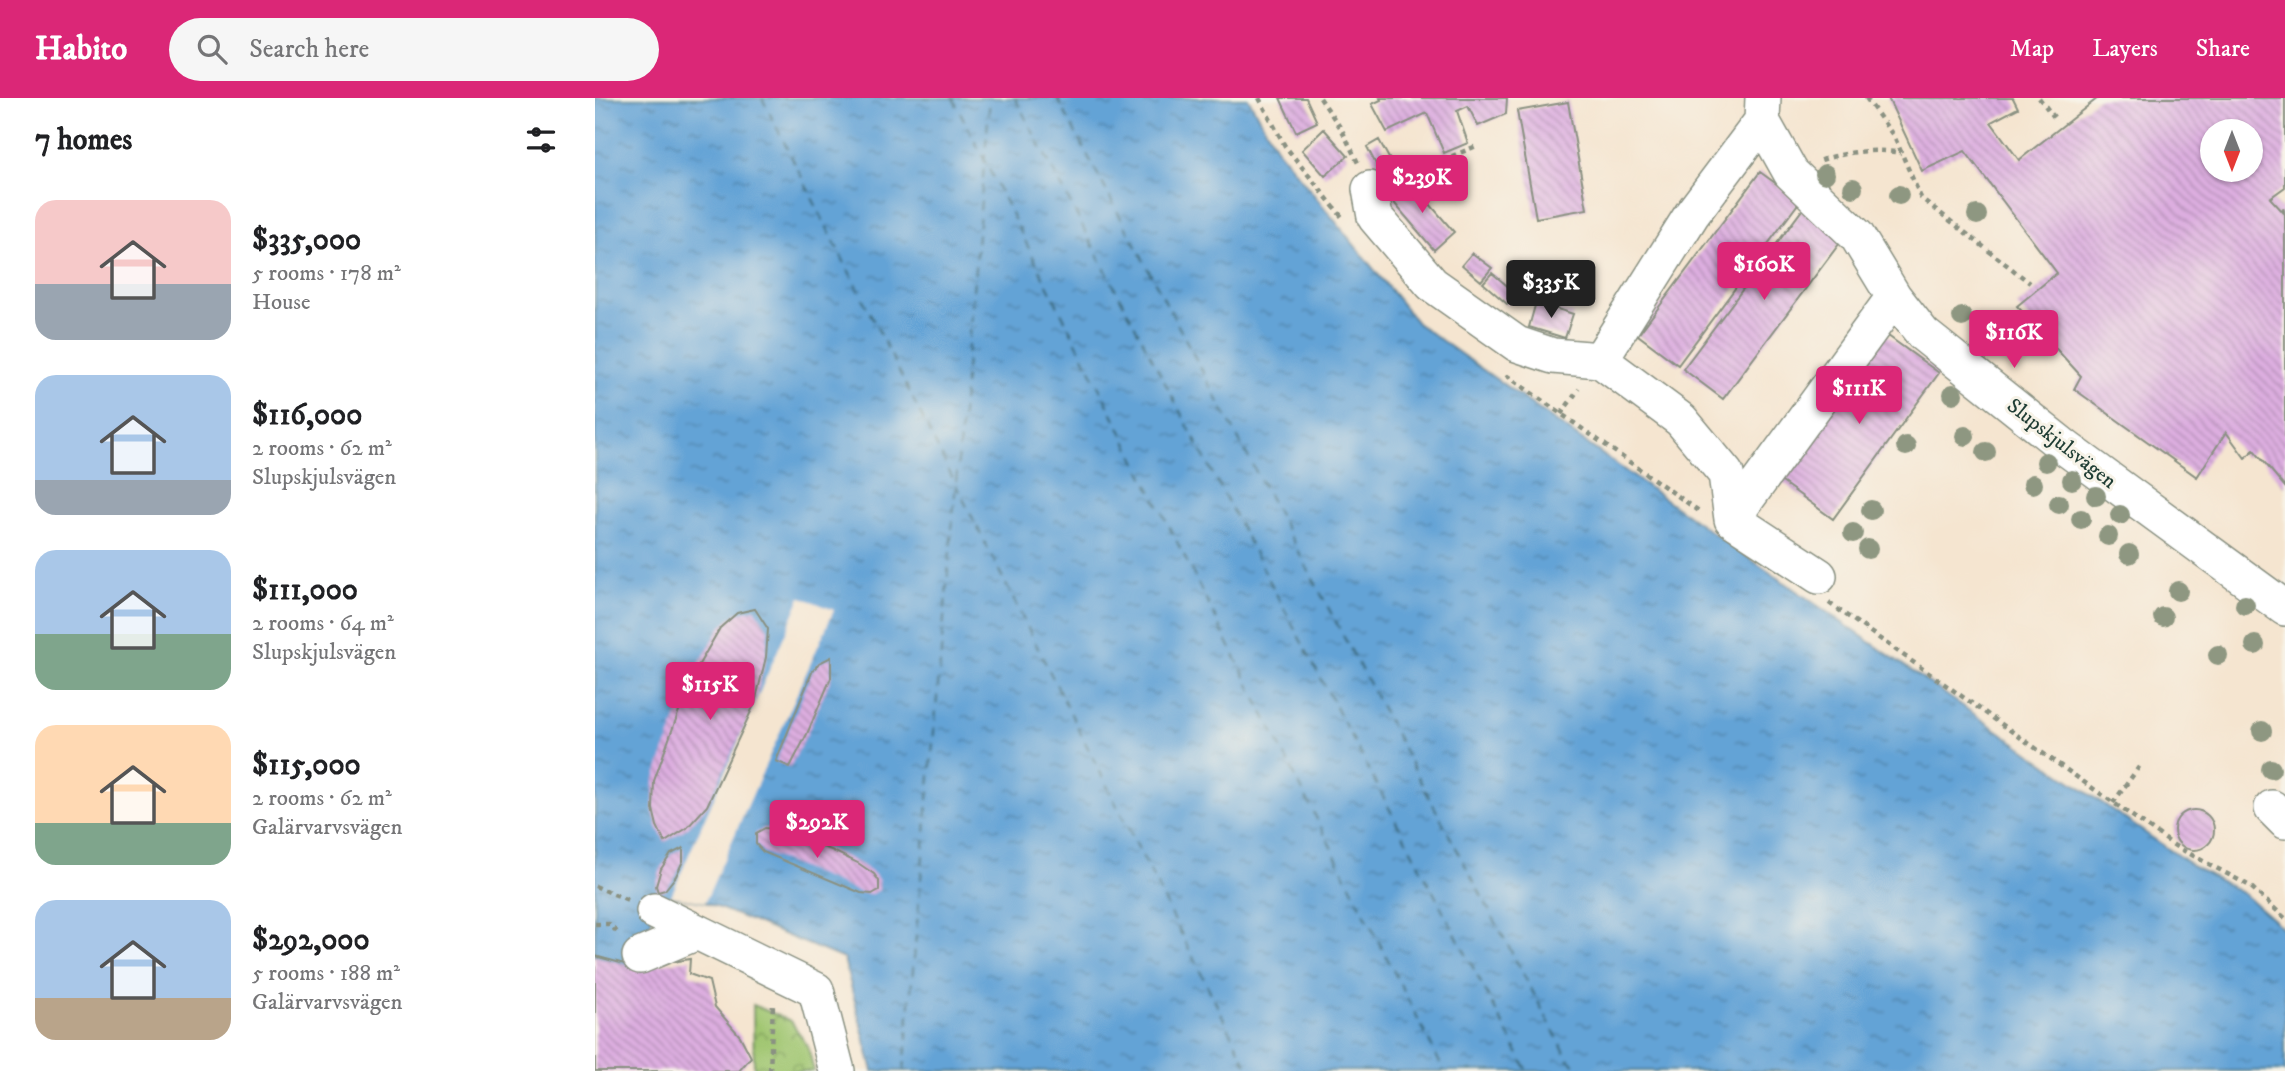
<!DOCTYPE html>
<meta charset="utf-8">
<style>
:root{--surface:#fff;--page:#f6f6f6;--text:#202124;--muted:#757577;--accent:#db2777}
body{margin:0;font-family:"IM FELL DW Pica",serif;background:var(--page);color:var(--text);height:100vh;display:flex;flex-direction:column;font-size:26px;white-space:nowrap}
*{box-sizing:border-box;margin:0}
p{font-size:23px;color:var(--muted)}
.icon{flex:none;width:38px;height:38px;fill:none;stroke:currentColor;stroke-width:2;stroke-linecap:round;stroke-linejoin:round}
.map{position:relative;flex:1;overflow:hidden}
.drawer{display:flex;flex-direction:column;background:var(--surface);width:595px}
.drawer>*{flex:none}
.needle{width:46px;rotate:180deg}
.tools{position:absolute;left:1605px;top:21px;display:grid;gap:14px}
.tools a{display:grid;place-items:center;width:63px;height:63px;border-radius:50%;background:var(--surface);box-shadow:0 2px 5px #0004;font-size:35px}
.price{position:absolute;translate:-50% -60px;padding:0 16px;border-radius:7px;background:var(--accent);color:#fff;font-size:23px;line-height:46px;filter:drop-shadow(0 2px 4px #0008)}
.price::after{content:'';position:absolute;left:50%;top:42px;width:21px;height:16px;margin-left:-10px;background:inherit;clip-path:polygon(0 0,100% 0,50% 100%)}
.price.selected{background:#222;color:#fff}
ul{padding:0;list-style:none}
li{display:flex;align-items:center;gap:21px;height:175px;padding:0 35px}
li span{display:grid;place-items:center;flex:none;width:196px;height:140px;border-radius:21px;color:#555}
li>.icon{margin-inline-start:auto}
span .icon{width:84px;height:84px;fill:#fffc;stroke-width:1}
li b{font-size:30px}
h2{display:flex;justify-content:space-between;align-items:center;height:84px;padding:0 35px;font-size:30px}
header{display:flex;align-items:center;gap:42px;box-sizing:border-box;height:98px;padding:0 35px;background:var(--accent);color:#fff}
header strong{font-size:33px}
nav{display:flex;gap:38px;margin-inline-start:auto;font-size:24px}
.search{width:490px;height:63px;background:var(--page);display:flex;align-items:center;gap:18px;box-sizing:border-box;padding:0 24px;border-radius:38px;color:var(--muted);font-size:26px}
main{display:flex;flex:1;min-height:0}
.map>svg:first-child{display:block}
.park{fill:url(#park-crowns);stroke:#608252;stroke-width:2}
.water{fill:url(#water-ripples);stroke:#417085;stroke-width:2}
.pier{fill:#f5e5d0}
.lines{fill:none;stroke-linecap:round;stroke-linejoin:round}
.ferry{stroke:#335c65;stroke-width:2;stroke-dasharray:9 7;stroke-linecap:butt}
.building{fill:url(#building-back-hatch);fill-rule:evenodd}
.minor-casing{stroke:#8a9182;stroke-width:38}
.path{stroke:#8a9182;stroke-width:4.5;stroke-dasharray:5 5;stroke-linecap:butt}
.minor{stroke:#fff;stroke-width:35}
.tree{fill:#8e9781}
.labels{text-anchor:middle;stroke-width:6;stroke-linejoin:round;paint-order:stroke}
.street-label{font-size:21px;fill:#1f3d34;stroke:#f7f3e8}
</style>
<header>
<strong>Habito</strong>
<div class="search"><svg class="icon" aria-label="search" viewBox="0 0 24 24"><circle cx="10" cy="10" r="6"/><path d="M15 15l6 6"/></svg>Search here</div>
<nav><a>Map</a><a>Layers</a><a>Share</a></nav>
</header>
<main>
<section class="drawer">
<h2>7 homes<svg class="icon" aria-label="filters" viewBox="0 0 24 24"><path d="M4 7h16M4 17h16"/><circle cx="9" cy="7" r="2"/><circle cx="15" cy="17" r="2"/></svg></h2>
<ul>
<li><span style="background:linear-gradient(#f6c9c9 60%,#9aa5b1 0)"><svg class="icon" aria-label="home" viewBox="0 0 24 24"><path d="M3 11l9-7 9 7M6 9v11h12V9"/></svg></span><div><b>$335,000</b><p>5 rooms · 178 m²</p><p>House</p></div></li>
<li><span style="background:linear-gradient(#a9c7e8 75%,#9aa5b1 0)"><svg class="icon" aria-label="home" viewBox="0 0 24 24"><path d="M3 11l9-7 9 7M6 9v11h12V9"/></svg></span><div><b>$116,000</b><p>2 rooms · 62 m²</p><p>Slupskjulsvägen</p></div></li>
<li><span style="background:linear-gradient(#a9c7e8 60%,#7fa58c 0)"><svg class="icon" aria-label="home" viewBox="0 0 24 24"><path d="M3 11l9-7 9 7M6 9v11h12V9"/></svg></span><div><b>$111,000</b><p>2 rooms · 64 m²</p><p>Slupskjulsvägen</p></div></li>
<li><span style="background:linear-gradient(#ffd9b3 70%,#7fa58c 0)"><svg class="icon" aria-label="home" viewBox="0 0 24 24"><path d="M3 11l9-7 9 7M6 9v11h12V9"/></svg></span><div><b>$115,000</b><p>2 rooms · 62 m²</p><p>Galärvarvsvägen</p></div></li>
<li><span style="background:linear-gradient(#a9c7e8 70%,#b9a48a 0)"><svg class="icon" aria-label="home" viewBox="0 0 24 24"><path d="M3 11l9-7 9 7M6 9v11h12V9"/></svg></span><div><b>$292,000</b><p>5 rooms · 188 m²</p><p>Galärvarvsvägen</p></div></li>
</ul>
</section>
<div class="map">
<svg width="1690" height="973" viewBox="0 0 1690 973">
<defs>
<pattern id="park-crowns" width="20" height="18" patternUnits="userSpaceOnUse" patternTransform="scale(1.75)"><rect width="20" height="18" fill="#a0c671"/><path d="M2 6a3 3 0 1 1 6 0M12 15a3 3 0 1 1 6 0" fill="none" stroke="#82a25e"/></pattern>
<pattern id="water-ripples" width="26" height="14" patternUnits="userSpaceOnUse" patternTransform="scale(1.75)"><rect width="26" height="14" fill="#63a3d6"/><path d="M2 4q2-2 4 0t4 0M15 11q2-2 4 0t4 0" fill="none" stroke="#5186ae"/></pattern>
<pattern id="building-back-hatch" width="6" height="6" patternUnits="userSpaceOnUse" patternTransform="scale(1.75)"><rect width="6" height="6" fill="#ddaee0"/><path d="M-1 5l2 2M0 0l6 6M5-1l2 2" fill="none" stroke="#b38fb6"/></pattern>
</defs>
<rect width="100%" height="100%" fill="#f7f3e8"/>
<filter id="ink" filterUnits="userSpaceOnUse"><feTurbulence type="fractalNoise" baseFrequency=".0143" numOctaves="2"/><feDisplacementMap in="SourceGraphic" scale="14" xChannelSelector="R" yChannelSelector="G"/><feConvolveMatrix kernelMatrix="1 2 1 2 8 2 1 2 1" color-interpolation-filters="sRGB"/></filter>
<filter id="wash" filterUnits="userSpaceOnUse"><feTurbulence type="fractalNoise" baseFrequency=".00686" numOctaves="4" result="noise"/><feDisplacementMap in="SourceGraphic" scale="28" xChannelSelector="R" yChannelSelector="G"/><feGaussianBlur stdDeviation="1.57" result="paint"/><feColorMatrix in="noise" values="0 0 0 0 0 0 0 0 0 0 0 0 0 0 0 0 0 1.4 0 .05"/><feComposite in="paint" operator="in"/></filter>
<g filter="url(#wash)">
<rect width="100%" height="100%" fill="#f5e5d0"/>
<path class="park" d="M 158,907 L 196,923 L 213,949 L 219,973 L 159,973 Z"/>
<path class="water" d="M 0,0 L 653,0 L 682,51 L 822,225 L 1118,435 L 1598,768 L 1649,796 L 1690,832 L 1690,973 L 278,973 L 249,861 L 110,804 L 76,798 L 63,803 L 40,869 L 0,858 Z"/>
<path class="pier" d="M 206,499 L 239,512 L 110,804 L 76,798 Z"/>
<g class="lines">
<path class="ferry" d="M 167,0 L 655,973
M 358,0 L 849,973
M 420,0 L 931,970 L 934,973
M 462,0 L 974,962 L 989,973
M 309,973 L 395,0"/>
</g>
<g id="blocks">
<path class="building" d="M 685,0 L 711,0 L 722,24 L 701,34 Z
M 785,0 L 912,0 L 911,16 L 883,28 L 873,8 L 862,13 L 873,45 L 849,55 L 832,15 L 792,34 L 777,6 L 786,2 Z
M 1293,0 L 1418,0 L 1423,10 L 1396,24 L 1424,62 L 1503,0 L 1690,0 L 1690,89 L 1675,100 L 1690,116 L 1690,389 L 1659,352 L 1650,360 L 1631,334 L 1602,379 L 1479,291 L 1486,278 L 1422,208 L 1462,175 L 1370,53 L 1327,73 ZM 1617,33 L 1656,33 L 1656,72 L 1617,72 Z
M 973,4 L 992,111 L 941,120 L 922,13 Z
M 729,31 L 753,58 L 730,78 L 707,52 Z
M 784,42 L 801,73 L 788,80 L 772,49 Z
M 1165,74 L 1205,103 L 1083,267 L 1043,237 Z
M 815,83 L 859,134 L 839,152 L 795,100 Z
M 1210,108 L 1250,138 L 1128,301 L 1088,271 Z
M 877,155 L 897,170 L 886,183 L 867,167 Z
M 897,175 L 922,196 L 912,206 L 888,185 Z
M 941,204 L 978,216 L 970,240 L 934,229 Z
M 1289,235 L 1344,275 L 1238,421 L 1183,381 Z
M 160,511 L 173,531 L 171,559 L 160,605 L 112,708 L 92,730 L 70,744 L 62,728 L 58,711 L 59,683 L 95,582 L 125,530 L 142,515 Z
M 236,559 L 236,580 L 212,636 L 195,669 L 181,663 L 217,574 L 224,565 Z
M1579 732a20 20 0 1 1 40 0a20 20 0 1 1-40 0Z
M 170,730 L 179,731 L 236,752 L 263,765 L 279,776 L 284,783 L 284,792 L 277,796 L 266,795 L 168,754 L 161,746 L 161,735 Z
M 88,750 L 88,763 L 81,778 L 70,792 L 63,794 L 61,788 L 66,771 L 76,756 Z
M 0,858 L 44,870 L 95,861 L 94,876 L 114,883 L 120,909 L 145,938 L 156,959 L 144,973 L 0,973 Z"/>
</g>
</g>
<g filter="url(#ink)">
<use href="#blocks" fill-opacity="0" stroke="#8a9182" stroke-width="2"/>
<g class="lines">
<g class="minor-casing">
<path id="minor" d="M 1168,0 L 1167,23 L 1196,75 L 1262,138 L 1299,199 L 1328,236 L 1471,350 L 1690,510
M 775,91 L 780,119 L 837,186 L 922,246 L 958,258 L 1005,262
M 1005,262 L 1086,322 L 1131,376 L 1137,421 L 1224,478
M 1005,262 L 1097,116 L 1167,23
M 1137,421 L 1299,199
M 1677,710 L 1690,723
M 59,813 L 221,892 L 242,973
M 45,858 L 102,834"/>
</g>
<path class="path" d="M 664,0 L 690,48 L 747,119
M 725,0 L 747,32 L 763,65
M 1271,0 L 1300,40 L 1326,100 L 1435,185
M 1444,0 L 1459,19
M 1226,62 C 1253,54 1278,50 1306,55
M 801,81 L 884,47
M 1687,113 L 1690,112
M 911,277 L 1104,413
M 966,316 L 984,291
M 1234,505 L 1580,748 L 1655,788 L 1690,820
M 1518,705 L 1546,666
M 0,788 L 33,802
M 0,826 L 14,826 L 25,837
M 175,973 L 178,906"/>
<use href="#minor" class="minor"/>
</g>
<g class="tree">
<circle cx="1230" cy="76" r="10"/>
<circle cx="1258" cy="90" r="10"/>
<circle cx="1304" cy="97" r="10"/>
<circle cx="1382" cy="117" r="10"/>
<circle cx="1367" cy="219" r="10"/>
<circle cx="1358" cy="296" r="10"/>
<circle cx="1370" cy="338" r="10"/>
<circle cx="1311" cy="348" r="10"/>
<circle cx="1391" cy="354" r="10"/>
<circle cx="1451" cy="364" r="10"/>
<circle cx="1477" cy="382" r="10"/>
<circle cx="1438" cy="386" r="10"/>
<circle cx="1501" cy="398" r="10"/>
<circle cx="1464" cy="406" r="10"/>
<circle cx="1276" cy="412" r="10"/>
<circle cx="1525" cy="417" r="10"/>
<circle cx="1486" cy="421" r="10"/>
<circle cx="1258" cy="435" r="10"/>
<circle cx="1513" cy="438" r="10"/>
<circle cx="1273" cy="451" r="10"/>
<circle cx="1534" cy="456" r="10"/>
<circle cx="1583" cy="493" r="10"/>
<circle cx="1650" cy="507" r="10"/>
<circle cx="1568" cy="519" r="10"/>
<circle cx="1660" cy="547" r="10"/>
<circle cx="1623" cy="557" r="10"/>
<circle cx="1667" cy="633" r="10"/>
<circle cx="1676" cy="671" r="10"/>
</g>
</g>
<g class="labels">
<g class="street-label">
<text transform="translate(1467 345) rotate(38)" y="7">Slupskjulsvägen</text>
</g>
</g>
</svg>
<div class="tools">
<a><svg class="needle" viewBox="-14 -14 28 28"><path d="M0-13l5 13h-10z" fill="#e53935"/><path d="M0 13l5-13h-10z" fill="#757577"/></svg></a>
</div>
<b class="price" style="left:827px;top:117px">$239K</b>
<b class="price" style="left:1169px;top:204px">$160K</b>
<b class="price selected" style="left:956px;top:222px">$335K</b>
<b class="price" style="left:1419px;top:272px">$116K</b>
<b class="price" style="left:1264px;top:328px">$111K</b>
<b class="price" style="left:115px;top:624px">$115K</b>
<b class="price" style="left:222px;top:762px">$292K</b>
</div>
</main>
